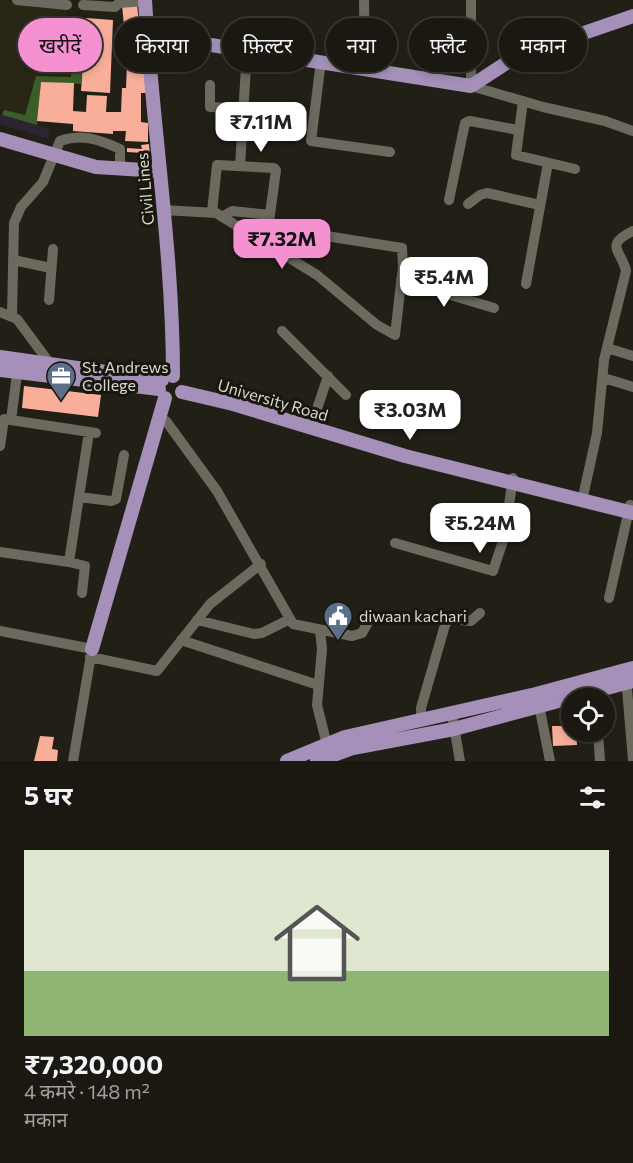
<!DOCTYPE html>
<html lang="hi">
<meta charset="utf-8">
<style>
:root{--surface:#1a1810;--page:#232119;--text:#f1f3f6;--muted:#9fa09f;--line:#383730;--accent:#f590d1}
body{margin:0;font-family:Commissioner,"Noto Sans Devanagari",sans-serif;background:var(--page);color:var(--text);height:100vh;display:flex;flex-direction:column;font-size:22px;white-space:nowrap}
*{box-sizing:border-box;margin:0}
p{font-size:20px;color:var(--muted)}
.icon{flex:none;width:33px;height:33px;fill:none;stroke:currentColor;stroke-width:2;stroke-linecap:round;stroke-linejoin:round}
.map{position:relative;height:761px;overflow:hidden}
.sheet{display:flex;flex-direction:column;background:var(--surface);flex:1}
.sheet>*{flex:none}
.top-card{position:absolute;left:18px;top:18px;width:597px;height:54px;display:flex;gap:12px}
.fabs{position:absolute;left:561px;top:688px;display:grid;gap:12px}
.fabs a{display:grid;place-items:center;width:54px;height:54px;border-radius:50%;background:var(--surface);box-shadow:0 3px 9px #0003,0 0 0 2px var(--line);font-size:30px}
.price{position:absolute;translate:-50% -51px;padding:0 14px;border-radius:12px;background:#fff;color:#222;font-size:20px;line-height:39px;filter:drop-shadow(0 2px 3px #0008)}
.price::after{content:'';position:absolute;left:50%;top:36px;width:18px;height:14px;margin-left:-9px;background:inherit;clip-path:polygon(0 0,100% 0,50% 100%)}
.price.selected{background:var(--accent);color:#111}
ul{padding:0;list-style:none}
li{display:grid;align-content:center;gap:12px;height:318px;padding:0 24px}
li+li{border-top:2px solid var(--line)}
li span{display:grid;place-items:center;height:186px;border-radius:0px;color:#555}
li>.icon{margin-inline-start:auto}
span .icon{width:108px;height:108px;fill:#fffc;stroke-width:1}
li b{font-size:26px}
h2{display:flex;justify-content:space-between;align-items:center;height:72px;padding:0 24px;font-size:26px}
.pill{padding:0 21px;border-radius:27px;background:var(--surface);box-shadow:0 3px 9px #0003,0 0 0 2px var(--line);font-size:21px;line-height:54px}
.pill.selected{background:var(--accent);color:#111}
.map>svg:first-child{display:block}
.commercial{fill:#2a2433}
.built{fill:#292615}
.forest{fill:#3b5e28}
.building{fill:#f8ae99}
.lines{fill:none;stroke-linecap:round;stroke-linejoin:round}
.minor{stroke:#6c6a5e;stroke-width:10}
.major{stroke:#a490b8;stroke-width:14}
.labels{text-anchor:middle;stroke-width:6;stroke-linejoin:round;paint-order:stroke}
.street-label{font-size:16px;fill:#d9d8d1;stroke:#19170d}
.poi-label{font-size:16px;fill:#d9d8d1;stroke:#19170d;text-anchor:start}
</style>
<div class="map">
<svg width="633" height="761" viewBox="0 0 633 761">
<rect width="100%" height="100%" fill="#222016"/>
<path class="commercial" d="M 0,114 L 49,129 L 48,139 L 0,124 Z"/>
<path class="built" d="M 0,0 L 67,7 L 65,37 L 60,39 L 58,56 L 60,62 L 71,66 L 72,78 L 36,76 L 24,116 L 0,109 Z"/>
<path class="forest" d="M 83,63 L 81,84 L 41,82 L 37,125 L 2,115 L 4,110 L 25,115 L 36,76 L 71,77 L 71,65 Z"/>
<path class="building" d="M 137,4 L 146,93 L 141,93 L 141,122 L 148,123 L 148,142 L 125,141 L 126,131 L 113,131 L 113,134 L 73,131 L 73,124 L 37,121 L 41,82 L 74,83 L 73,111 L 86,112 L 87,95 L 107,96 L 106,112 L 121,112 L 122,88 L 126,88 L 127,63 L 126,56 L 122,56 L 122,50 L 116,50 L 116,43 L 122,43 L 122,36 L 125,36 L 122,5 Z
M 86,18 L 113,20 L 110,93 L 81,91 L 83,63 L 71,65 L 61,62 L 59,58 L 62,39 L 72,38 L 73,35 L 84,36 Z
M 340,24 L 361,24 L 362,63 L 341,63 Z
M 149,144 L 150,157 L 144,157 L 143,153 L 127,152 L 127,148 L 142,149 L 141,145 Z
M 24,386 L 101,395 L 98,417 L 22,408 Z
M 552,726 L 572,726 L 572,732 L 576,732 L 577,745 L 553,746 Z
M 40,736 L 54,737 L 52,749 L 58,750 L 57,761 L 34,761 Z"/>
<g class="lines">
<path class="minor" d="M 17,0 L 67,5
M 364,0 L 365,68
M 471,0 L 471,86 L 543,107 L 605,121 L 633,131
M 83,5 L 115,7 L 119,3 L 145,1
M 321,61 L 311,141 L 390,152
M 210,85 L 210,107 L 288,111
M 523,101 L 516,155 L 575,169
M 240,166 L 247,50
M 449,200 L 465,123 L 470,121 L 518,130
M 468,204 L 480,195 L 487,193 L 540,205
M 163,210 L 216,213 L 317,275 L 377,325 L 395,335 L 403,266 L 402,248 L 269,227
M 212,212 L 217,165 L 274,168 L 276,170 L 266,244
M 222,217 L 232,211 L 270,215
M 13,260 L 51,268
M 401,280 L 494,308
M 526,284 L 548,163
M 49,300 L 53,249
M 0,312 L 17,319 L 51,365
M 12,316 L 14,223 L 21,207 L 43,182 L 60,141 C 82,133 100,140 120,149 L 120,169
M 282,331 L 346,395
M 607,348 L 633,356
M 604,378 L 633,387
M 11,420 L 18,367
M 166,421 L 217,491 L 293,624 L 352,636 L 362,633 L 370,619
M 311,427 L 328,376
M 0,446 L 4,419 L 96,433
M 79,497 L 111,501 L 116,499 L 124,455
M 582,501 L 597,433 L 604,360 L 626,271 C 622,251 603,245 633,231
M 395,543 L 493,571 L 504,538 L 513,478
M 0,552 L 69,562 L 89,432
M 69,562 L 85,566 L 82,593
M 609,598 L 630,505
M 197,620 L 254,634 L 262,633 L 290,619
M 320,630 L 322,649 L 317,705 L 328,749
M 0,631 L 92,649 L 73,761
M 181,640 L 318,685
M 90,657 L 157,671 L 210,604 L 261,564
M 626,677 L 633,760
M 538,700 L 550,761
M 452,715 L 460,761
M 421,721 L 421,708 L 445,625 L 449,619 L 471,621 L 480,613
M 598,732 L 600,761"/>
<path class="major" d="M 145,0 C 152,125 173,250 173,376
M 148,35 L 471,86 L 517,56 L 633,16
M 0,139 L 96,167 L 160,171
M 0,357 L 162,380
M 0,370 L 159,389
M 182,392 L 233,404 L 405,456 L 633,513
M 92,649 L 165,398
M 287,761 L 345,737 L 536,694 L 633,668
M 317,761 L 353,748 L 454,729 L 633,681"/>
</g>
<defs>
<g id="office-pin" transform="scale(1.5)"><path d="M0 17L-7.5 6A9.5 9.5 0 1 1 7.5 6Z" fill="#5c6f8a" stroke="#19170d"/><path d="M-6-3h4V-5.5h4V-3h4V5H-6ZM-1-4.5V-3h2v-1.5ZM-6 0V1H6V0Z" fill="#fff"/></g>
<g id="civic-pin" transform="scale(1.5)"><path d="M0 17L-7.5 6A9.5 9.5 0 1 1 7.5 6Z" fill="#5c6f8a" stroke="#19170d"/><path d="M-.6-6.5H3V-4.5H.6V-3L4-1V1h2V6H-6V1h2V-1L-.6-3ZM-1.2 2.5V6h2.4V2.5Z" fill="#fff"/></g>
</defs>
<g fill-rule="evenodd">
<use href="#office-pin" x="61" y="376"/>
<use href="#civic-pin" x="338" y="616"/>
</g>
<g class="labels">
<g class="street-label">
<text transform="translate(145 189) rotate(-95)" y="6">Civil Lines</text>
<text transform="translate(273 400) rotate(16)" y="6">University Road</text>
</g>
<g class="poi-label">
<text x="82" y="373">St. Andrews<tspan x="82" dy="18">College</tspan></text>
<text x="359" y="622">diwaan kachari</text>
</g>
</g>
</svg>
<div class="fabs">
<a><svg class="icon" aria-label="locate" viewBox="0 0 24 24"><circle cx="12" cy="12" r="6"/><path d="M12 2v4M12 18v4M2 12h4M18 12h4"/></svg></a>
</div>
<b class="price" style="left:261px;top:153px">₹7.11M</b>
<b class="price selected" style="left:282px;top:270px">₹7.32M</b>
<b class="price" style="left:444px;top:308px">₹5.4M</b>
<b class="price" style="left:410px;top:441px">₹3.03M</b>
<b class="price" style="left:480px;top:554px">₹5.24M</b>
<div class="top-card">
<a class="pill selected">खरीदें</a>
<a class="pill">किराया</a>
<a class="pill">फ़िल्टर</a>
<a class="pill">नया</a>
<a class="pill">फ़्लैट</a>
<a class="pill">मकान</a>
</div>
</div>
<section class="sheet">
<h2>5 घर<svg class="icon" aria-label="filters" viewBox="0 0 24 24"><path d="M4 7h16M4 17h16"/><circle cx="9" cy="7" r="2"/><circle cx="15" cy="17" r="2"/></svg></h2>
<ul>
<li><span style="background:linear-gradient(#dfe7d0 65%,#8fb573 0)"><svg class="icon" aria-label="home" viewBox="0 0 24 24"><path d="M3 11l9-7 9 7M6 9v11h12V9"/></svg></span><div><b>₹7,320,000</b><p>4 कमरे · 148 m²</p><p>मकान</p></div></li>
</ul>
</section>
